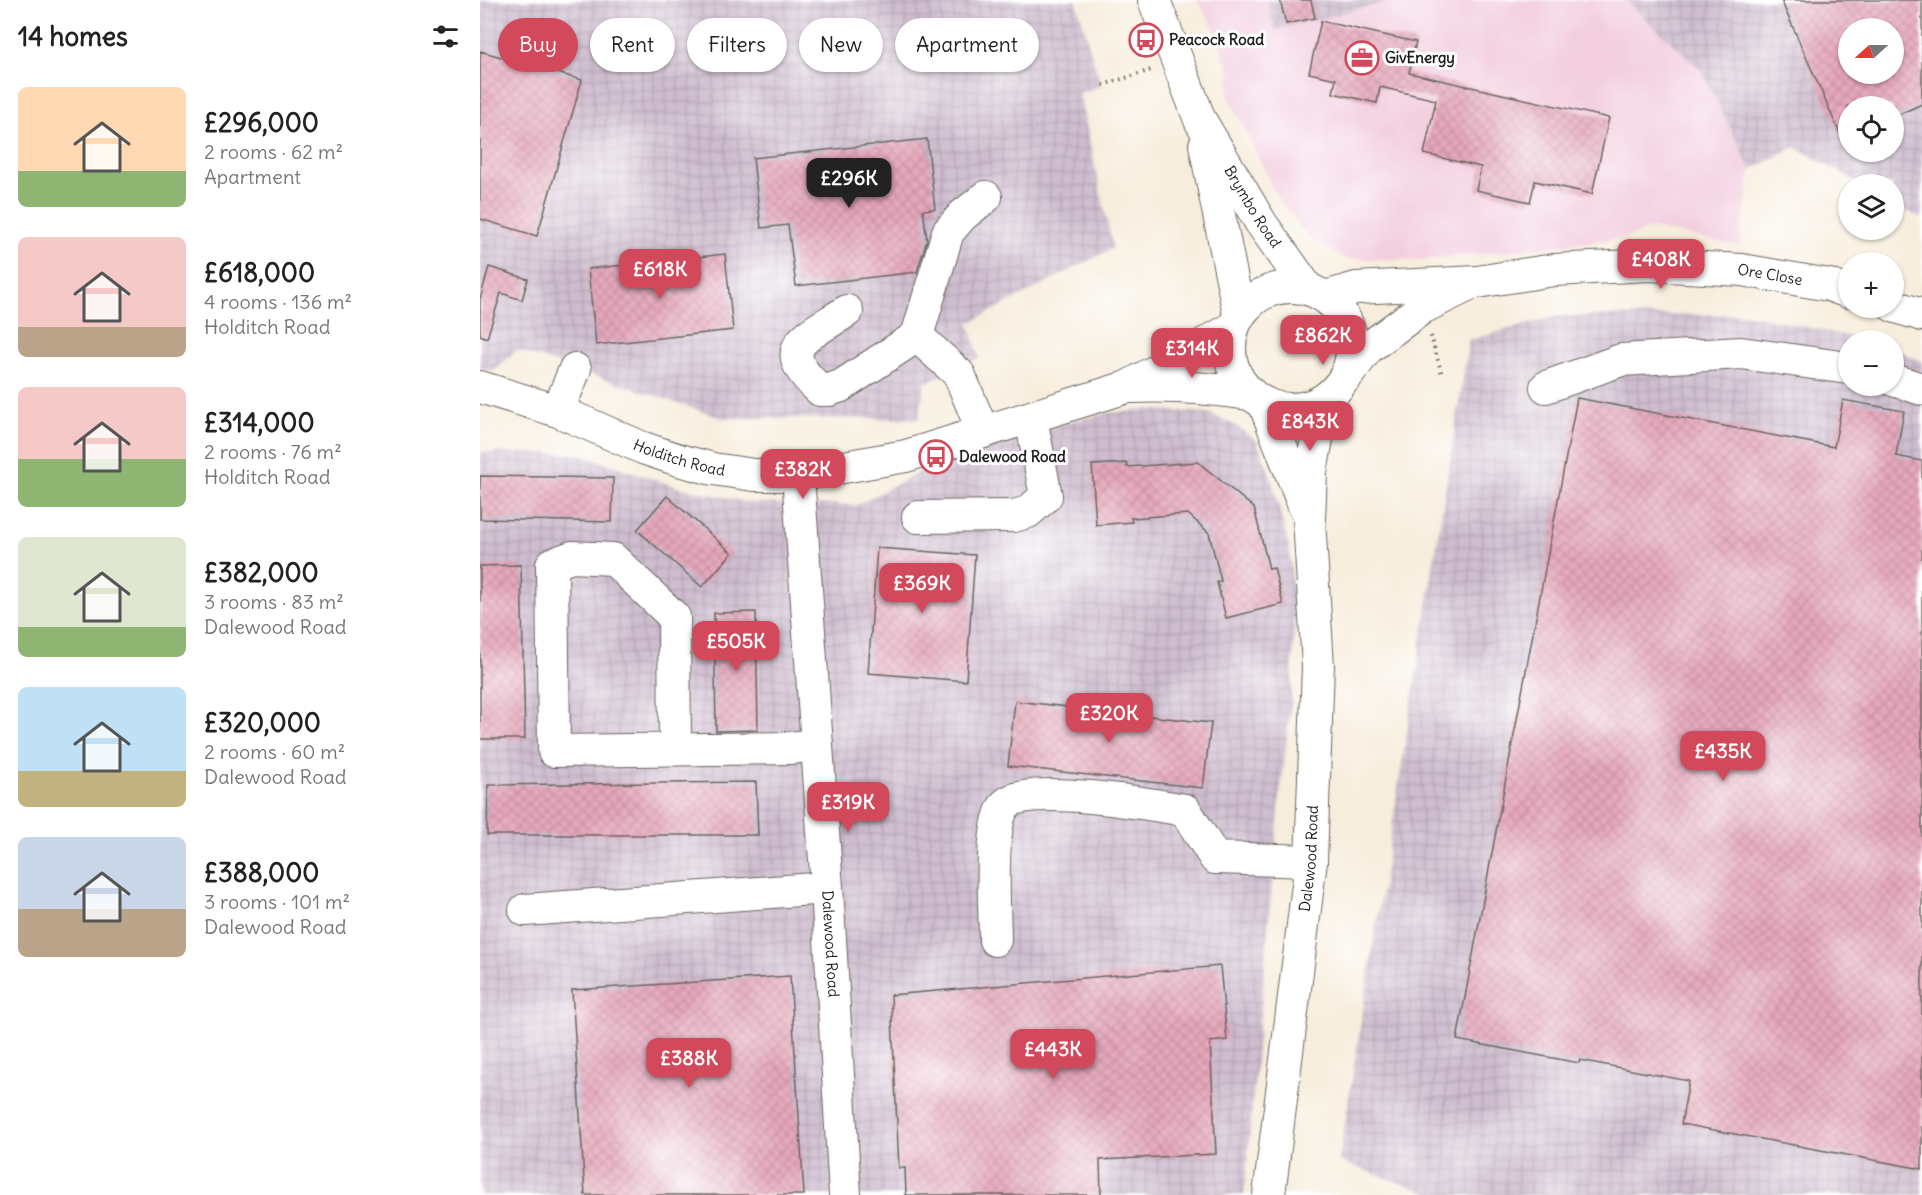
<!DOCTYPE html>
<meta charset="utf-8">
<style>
:root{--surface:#fff;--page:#f2f2f2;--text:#222;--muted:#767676;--accent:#d1495b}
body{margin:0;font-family:Delius,sans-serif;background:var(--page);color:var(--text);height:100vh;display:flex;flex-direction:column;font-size:22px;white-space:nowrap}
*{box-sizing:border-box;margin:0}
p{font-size:20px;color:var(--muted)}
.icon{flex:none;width:33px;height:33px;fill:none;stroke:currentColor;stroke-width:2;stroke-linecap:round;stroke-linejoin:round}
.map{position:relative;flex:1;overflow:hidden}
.details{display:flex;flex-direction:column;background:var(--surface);width:480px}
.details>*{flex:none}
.top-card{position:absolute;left:18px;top:18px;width:570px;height:54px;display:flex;gap:12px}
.needle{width:39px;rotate:249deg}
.controls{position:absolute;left:1358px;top:18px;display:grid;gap:12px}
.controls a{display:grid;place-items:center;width:66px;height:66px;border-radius:50%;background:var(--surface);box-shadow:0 2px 4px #0004;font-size:30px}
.price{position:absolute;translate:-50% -51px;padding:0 14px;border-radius:12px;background:var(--accent);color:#fff;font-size:20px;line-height:39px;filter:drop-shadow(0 2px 3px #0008)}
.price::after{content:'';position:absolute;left:50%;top:36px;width:18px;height:14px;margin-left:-9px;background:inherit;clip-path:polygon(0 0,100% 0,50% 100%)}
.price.current{background:#222;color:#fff}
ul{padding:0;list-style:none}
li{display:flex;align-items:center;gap:18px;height:150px;padding:0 18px}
li span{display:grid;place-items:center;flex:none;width:168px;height:120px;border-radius:9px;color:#555}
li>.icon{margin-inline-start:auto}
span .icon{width:72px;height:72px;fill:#fffc;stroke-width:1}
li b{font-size:26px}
h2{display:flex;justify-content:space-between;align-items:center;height:72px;padding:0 18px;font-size:26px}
.pill{padding:0 21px;border-radius:27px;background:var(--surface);box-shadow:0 2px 4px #0004;font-size:21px;line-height:54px}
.pill.current{background:var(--accent);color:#fff}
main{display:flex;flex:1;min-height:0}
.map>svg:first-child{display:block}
.built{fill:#f3cfe0}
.industrial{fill:url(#industrial-grid);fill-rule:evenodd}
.building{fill:url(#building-cross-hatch);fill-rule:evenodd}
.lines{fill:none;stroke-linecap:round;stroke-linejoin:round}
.minor-casing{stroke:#69655f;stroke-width:34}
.path{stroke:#69655f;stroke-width:4;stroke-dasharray:1.5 4.5;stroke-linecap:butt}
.minor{stroke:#fff;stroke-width:32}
.labels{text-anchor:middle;stroke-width:6;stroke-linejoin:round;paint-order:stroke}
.poi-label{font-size:15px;font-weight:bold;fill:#1c1c1c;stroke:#fff;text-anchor:start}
.street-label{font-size:15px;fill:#1c1c1c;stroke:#fff}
</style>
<main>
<section class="details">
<h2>14 homes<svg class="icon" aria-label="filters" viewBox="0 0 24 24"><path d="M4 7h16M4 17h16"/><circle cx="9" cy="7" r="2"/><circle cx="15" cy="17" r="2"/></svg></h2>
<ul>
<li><span style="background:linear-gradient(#ffd9b3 70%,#8fb573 0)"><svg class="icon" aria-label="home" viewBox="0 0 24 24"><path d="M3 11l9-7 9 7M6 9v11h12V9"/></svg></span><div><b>£296,000</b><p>2 rooms · 62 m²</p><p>Apartment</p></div></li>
<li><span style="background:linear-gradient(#f6c9c9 75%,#b9a48a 0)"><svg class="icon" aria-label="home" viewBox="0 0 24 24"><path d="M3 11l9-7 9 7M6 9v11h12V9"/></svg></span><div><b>£618,000</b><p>4 rooms · 136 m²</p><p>Holditch Road</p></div></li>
<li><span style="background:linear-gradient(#f6c9c9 60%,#8fb573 0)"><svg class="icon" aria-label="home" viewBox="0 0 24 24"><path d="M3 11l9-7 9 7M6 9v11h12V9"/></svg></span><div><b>£314,000</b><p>2 rooms · 76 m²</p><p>Holditch Road</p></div></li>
<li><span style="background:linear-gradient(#dfe7d0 75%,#8fb573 0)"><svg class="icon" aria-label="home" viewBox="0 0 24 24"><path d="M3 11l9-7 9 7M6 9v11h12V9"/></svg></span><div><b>£382,000</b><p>3 rooms · 83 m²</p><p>Dalewood Road</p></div></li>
<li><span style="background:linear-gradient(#bfe0f5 70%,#c2b280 0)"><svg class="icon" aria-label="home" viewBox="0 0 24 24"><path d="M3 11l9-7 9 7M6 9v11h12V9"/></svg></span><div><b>£320,000</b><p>2 rooms · 60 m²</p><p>Dalewood Road</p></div></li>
<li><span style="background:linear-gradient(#c9d6e8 60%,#b9a48a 0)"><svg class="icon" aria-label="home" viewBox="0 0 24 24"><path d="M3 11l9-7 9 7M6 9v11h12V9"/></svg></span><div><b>£388,000</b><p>3 rooms · 101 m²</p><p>Dalewood Road</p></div></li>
</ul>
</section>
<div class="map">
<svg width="1442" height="1195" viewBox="0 0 1442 1195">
<defs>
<pattern id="industrial-grid" width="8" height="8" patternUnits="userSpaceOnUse" patternTransform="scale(1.5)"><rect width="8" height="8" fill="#cfbdcf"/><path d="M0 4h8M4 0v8" fill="none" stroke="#b1a2b1"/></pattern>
<pattern id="building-cross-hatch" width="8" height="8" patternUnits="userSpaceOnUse" patternTransform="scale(1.5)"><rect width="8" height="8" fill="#e6a7bb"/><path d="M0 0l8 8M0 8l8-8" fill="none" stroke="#c58fa0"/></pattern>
</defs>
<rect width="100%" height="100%" fill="#fff"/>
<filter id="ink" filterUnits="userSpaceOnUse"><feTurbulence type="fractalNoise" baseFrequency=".0167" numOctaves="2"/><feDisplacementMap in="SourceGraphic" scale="12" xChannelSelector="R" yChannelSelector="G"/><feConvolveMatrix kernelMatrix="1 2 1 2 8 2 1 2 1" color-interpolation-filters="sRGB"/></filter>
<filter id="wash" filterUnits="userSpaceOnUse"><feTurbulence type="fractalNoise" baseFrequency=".008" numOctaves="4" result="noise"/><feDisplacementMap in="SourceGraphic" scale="24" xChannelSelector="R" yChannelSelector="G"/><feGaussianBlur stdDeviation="1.35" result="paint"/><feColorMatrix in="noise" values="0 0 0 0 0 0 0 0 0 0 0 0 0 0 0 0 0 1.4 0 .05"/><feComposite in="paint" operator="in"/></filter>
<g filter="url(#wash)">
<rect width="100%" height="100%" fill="#f7eddc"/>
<path class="built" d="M 717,0 L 787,0 L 794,30 L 916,0 L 1145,0 L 1221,70 L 1271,170 L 1259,246 L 1172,228 L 1145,238 L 942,260 L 867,259 L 829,238 L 798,198 L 748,95 L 750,71 L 731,23 Z"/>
<path class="industrial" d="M 0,0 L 596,0 L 621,86 L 599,93 L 633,248 L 489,323 L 499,358 L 445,383 L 439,419 L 242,418 L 37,350 L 14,371 L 0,368 Z
M 787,0 L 916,0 L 794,30 Z
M 1145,0 L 1442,0 L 1442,219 L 1413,203 L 1413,184 L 1381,184 L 1315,147 L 1271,170 L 1221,70 ZM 1368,28 L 1413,28 L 1413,74 L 1368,74 ZM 1368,106 L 1413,106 L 1413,152 L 1368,152 Z
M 1266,314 L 1386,340 L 1368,340 L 1368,386 L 1413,386 L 1413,348 L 1442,362 L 1442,1195 L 953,1195 L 859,1161 L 989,340 L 1078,316 Z
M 668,409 L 728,413 L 753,424 L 777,441 L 791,477 L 809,548 L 815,616 L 811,702 L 800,798 L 764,1195 L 0,1195 L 0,452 L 98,454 L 198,487 L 271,503 L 377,505 L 462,460 L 596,420 L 629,413 Z"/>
<g id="blocks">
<path class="building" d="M 800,0 L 831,0 L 835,18 L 806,24 Z
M 1301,0 L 1442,0 L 1442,104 L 1413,117 L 1413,106 L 1368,106 L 1368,152 ZM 1368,28 L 1413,28 L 1413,74 L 1368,74 Z
M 841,21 L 936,42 L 929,73 L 1129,118 L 1112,194 L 1055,181 L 1050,202 L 996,190 L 1001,167 L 944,154 L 956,100 L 900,87 L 897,103 L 853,93 L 856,79 L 829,73 Z
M 0,51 L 102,80 L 57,236 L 0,219 Z
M 447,139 L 455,209 L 443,210 L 447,240 L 437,272 L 316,286 L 308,225 L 281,228 L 273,158 Z
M 245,254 L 253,330 L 116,345 L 108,269 Z
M 9,267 L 48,279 L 42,300 L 21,293 L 7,338 L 0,335 L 0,299 Z
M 1097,398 L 1354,447 L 1363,400 L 1424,411 L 1416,456 L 1442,461 L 1442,1169 L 1201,1124 L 1209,1081 L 1100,1060 L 1099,1063 L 977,1040 Z
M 718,462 L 774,508 L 789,569 L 794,568 L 803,604 L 746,618 L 737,582 L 741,581 L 729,533 L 708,514 L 651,518 L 652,522 L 616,525 L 612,465 L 647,463 L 647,467 Z
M 0,476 L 133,478 L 132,522 L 0,519 Z
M 187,496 L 252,553 L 222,587 L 157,530 Z
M 397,548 L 495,555 L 486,681 L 388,673 Z
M 41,565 L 45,739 L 0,739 L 0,566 Z
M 276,612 L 278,730 L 236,731 L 234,613 Z
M 535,701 L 731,723 L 723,788 L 528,766 Z
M 276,782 L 278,835 L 7,835 L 8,785 Z
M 740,966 L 747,1040 L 730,1042 L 736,1154 L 620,1160 L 621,1195 L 426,1195 L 425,1168 L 419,1168 L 411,995 Z
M 310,976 L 324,1195 L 105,1195 L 92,990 Z"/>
</g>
</g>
<g filter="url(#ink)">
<use href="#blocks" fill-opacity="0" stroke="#69655f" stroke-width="1.5"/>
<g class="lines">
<g class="minor-casing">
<g id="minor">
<path id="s1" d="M 674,0 L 720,120 L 781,223 L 828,289"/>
<path d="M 725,145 L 759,314"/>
<circle cx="811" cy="348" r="61"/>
<path id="s2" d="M 845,297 L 876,288 L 997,282 L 1074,270 L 1169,265 L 1262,270 L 1349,285 L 1368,292"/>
<path d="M 1413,306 L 1442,315"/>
<path d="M 367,311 C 328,337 291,345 340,390 L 349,390 L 361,386 L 437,336 L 468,232 L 483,215 L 506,197"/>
<path d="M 437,336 L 479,374 L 503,432"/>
<path d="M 866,377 L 888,348 L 942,308 L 985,287"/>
<path d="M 1413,380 L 1442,389"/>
<path id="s3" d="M 0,387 L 78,411 L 163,448 L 199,460 L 233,469 L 274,475 L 318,475 L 426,456 L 647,387 L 753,328"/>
<path d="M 651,387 C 691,385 729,388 769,394"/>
<path d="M 1066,387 L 1141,360 L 1261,353 L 1368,368"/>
<path d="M 784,403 L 824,506"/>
<path d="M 78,411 L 95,369"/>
<path id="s4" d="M 318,475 L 347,888 L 365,1195"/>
<path d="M 438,517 L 534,516 L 548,512 L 566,496 L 551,418"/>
<path d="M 195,750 L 194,617 L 133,559 L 92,557 L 72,564 L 74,751 L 310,748 L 337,745"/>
<path d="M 45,910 L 347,888"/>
<path d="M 515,940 C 515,910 508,827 525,805 C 543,782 676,805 705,810 L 735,858 L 831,861"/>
<path id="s5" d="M 789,1195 L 831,861 L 838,666 L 829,519 L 831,472 L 839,428 L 853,393"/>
</g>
</g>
<path class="path" d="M 623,85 L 671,70
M 951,336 L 962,375"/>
<use href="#minor" class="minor"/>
</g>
</g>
<defs>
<g id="bus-ring" transform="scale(1.725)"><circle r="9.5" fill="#fff" stroke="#d1495b" stroke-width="1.5"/><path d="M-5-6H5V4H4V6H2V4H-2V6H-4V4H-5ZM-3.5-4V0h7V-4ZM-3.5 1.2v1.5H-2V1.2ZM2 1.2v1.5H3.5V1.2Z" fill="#d1495b"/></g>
<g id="office-ring" transform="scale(1.725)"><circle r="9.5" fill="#fff" stroke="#d1495b" stroke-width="1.5"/><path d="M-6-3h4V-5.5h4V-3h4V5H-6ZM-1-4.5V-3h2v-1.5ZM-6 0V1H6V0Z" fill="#d1495b"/></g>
</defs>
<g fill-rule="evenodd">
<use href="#bus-ring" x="666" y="40"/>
<use href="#office-ring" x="882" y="58"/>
<use href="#bus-ring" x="456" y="457"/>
</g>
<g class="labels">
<g class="poi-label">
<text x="689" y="45">Peacock Road</text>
<text x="905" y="63">GivEnergy</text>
<text x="479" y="462">Dalewood Road</text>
</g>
<g class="street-label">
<text dy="5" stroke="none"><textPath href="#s1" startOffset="230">Brymbo Road</textPath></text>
<text dy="5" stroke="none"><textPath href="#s2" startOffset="448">Ore Close</textPath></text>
<text dy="5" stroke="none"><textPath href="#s3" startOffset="212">Holditch Road</textPath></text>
<text dy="5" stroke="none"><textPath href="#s5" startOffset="339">Dalewood Road</textPath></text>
<text dy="5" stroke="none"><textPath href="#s4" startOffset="470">Dalewood Road</textPath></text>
</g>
</g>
</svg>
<div class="controls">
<a><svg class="needle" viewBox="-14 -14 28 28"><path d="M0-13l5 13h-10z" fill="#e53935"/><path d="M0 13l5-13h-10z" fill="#767676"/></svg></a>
<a><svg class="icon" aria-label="locate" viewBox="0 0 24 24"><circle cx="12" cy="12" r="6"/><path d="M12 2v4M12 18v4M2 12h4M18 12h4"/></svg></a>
<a><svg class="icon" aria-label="layers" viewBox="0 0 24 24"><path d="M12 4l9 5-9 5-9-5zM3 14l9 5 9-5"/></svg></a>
<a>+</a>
<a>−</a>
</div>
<b class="price current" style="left:369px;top:209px">£296K</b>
<b class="price" style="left:1181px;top:290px">£408K</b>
<b class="price" style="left:180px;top:300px">£618K</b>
<b class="price" style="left:843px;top:366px">£862K</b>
<b class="price" style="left:712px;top:379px">£314K</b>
<b class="price" style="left:830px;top:452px">£843K</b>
<b class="price" style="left:323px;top:500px">£382K</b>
<b class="price" style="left:442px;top:614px">£369K</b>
<b class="price" style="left:256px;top:672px">£505K</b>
<b class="price" style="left:629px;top:744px">£320K</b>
<b class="price" style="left:1243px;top:782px">£435K</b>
<b class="price" style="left:368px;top:833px">£319K</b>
<b class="price" style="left:573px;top:1080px">£443K</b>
<b class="price" style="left:209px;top:1089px">£388K</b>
<div class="top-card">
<a class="pill current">Buy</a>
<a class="pill">Rent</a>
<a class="pill">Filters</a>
<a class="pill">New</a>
<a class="pill">Apartment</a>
</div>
</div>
</main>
